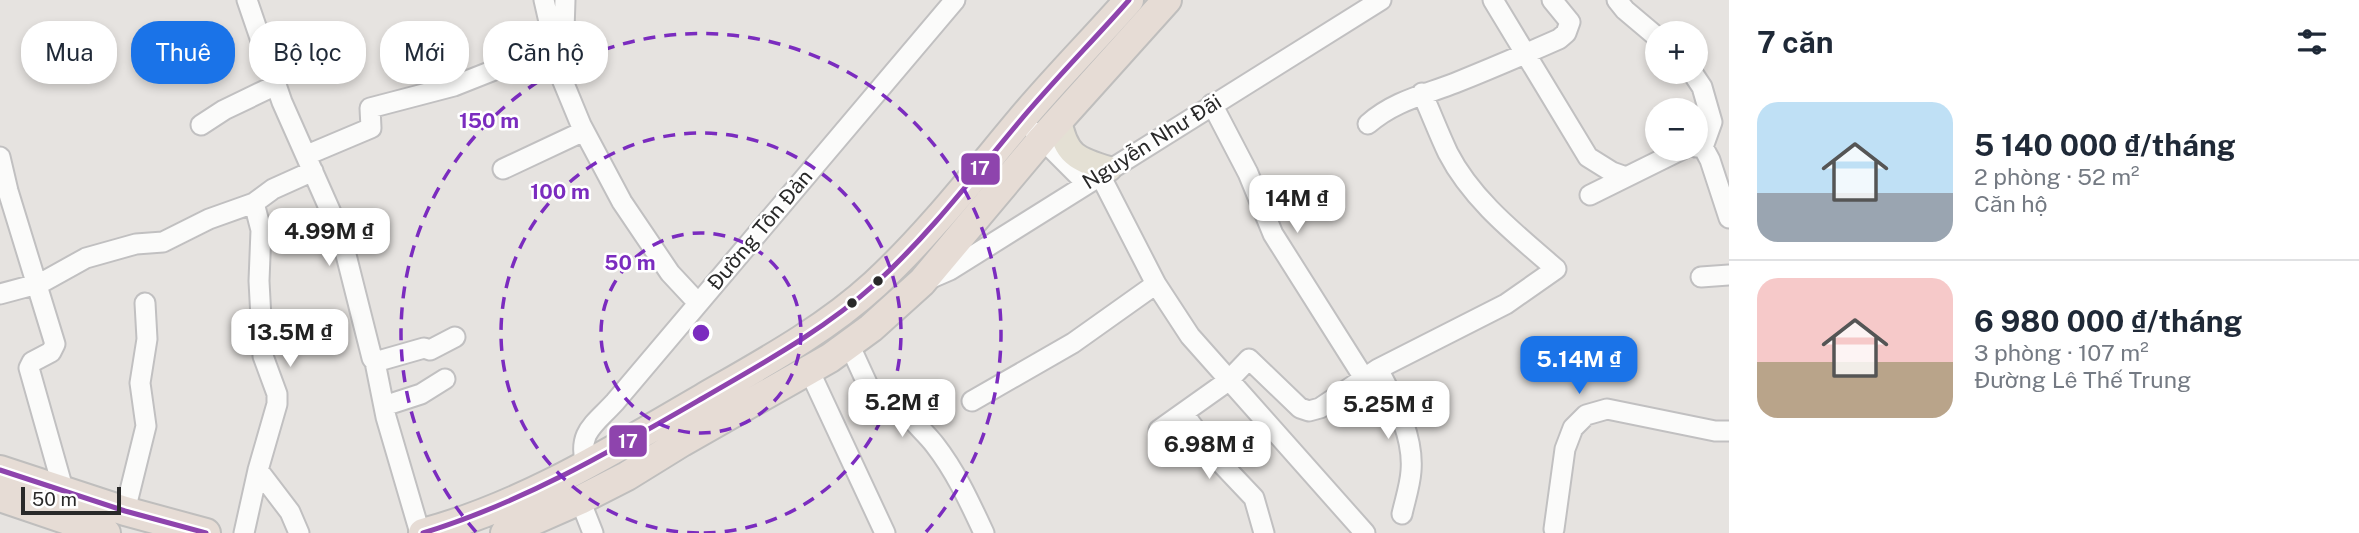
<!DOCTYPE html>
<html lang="vi">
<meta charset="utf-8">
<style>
:root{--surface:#fff;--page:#f6f6f7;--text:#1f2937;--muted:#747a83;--line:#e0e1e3;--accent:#1a73e8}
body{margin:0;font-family:"Public Sans",sans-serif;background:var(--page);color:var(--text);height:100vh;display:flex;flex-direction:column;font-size:26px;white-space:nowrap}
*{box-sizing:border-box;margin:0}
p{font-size:23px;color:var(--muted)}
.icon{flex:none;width:38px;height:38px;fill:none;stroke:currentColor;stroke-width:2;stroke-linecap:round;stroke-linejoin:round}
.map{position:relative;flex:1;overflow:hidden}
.sheet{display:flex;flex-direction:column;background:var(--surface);width:630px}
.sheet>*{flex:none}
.hud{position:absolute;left:21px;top:21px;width:665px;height:63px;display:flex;gap:14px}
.controls{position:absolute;left:1645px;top:21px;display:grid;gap:14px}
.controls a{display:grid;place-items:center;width:63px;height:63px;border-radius:50%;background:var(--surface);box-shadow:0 4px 10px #0003;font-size:35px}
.scale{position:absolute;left:21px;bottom:18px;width:100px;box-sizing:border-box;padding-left:7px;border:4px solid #292929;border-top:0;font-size:19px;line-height:24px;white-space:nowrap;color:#292929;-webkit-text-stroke:5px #fff;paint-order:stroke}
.price{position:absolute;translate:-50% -60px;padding:0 16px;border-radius:14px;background:#fff;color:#222;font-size:23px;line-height:46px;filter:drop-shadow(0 2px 4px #0008)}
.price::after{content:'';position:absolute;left:50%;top:42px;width:21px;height:16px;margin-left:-10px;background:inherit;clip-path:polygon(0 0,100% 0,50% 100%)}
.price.current{background:var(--accent);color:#fff}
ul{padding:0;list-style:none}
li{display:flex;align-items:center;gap:21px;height:175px;padding:0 28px}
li+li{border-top:2px solid var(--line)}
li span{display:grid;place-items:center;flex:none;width:196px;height:140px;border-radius:21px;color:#555}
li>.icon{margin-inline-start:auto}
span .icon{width:84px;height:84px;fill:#fffc;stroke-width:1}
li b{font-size:30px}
h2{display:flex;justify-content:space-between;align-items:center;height:84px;padding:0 28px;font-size:30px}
.pill{padding:0 24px;border-radius:28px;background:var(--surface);box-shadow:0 4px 10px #0003;font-size:24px;line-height:63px}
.pill.current{background:var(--accent);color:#fff}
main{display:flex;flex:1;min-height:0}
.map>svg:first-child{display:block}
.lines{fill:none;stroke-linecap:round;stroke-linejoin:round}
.minor-casing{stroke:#c1c0c1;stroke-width:23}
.major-casing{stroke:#bfbebd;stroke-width:28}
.highway-casing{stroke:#bfbebd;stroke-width:32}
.minor{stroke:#fbfbfa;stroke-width:19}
.major{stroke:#e4e0d4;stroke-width:24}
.highway{stroke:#e6dcd5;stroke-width:28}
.bus-1-casing{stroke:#fff;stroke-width:10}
.bus-1{stroke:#8e44ad;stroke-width:5}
.ring{fill:none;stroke:#7b2cbf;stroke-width:3.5;stroke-dasharray:12 9}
.bus-dot{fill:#292929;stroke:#fff;stroke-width:2.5}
.labels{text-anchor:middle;stroke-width:5;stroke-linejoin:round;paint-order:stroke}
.street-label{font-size:21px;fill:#292929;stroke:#fff}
.centre{fill:#7b2cbf;stroke:#fff;stroke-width:3.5}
.ring-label{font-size:21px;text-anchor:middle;font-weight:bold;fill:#7b2cbf;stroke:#fff;stroke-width:5;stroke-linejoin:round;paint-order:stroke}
.line-badge{stroke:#fff;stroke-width:2.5}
.badge-label{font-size:19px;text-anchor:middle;font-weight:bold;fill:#fff}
</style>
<main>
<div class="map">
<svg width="1729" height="533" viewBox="0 0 1729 533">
<rect width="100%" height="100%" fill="#e6e3e0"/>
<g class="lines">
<g class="minor-casing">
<path id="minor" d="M 247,0 L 282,102 L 341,235 L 372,358 L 375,362 L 386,417 L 420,533
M 544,0 L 562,79 L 581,125 L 622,202 L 670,273 L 698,303
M 565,0 L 564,31 L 567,52
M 1493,0 L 1588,157 L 1612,172 L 1626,177
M 1617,0 L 1625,10 L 1657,37
M 1692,72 L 1702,87 L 1712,122 L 1703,147
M 1212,104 L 1248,173 L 1273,234 L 1364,378
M 1368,124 C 1394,101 1424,95 1455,83 C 1490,69 1525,54 1559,39 L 1566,33 L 1570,22 L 1552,0
M 201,125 L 224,110 L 276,85
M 1035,132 L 1086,183
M 1696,147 L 1703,147 L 1710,160 L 1729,218
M 307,155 L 371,128 L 370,108 L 454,86 L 530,56 L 541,58 L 555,51
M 0,157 L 8,191 L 55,344 L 51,352 L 32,362 L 29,368 L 64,492
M 503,169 L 584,131
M 1100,175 L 1156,284 L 1190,336 L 1365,533
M 1590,195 L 1683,149
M 1701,277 L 1729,275
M 927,280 L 950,270 L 1381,0
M 0,294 L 41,283 L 86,258 L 136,244 L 163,242 L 209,219 L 254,203 L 273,189 L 313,171
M 849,344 L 871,392 L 882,412 C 891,417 898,408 906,411 C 914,424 926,433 935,445 C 956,472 970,503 984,533
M 375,362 L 424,348 L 430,350 L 455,337
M 1378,369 C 1394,400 1414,435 1411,471 C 1410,486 1405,500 1402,514
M 809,370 L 885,533
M 972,401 L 1073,343 L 1156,284
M 384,406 L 421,394 L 445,379
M 1183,413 L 1217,459 L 1254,498 L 1264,533
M 1159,430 L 1228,381 L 1249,359 L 1300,408 L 1309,411 L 1320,408 L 1378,369 L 1506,304 L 1556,269 C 1517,235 1472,200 1448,153 C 1439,134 1431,113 1422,93
M 586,466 C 577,432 594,425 615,402 L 955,0
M 258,470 L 290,512 L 299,533
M 580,500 L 593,533
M 125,511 L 146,426 L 140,383 L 147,339 L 145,303
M 1554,529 L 1565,449 L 1573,428 L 1586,415 L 1607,409 L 1715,431 L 1729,431
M 244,533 L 258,470 L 277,404 L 277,394 L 263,356 L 259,281 L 261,230 L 254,203"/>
</g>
<g class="major-casing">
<path id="major" d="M 1059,120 C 1066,155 1076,159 1109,169"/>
</g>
<g class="highway-casing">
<path id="highway" d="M 0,470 L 125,511 L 206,533
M 0,497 L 106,533
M 423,533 C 524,506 613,450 703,398 C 762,364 825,330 875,284 C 928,235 973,177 1019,122 C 1054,80 1093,41 1129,0
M 505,533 L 580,500 L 627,476 L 682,442 L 830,358 L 871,328 L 922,282 L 1042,139 L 1167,0"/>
</g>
<use href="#minor" class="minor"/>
<use href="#major" class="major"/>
<use href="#highway" class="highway"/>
<g class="bus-1-casing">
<path id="bus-1" d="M 0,470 L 125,511 L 206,533
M 423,533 C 524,502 613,450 703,398 C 763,363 824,330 875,284 C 929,235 973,177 1019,122 C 1054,80 1093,41 1129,0"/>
</g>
<use href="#bus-1" class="bus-1"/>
</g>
<g class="ring">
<circle cx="701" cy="333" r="100"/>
<path d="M699 533A200 200 0 1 1 703 533"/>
<path d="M476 532A300 300 0 1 1 926 532"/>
</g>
<g class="bus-dot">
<circle cx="878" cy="281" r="6"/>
<circle cx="852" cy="303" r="6"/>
</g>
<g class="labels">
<g class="street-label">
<text transform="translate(1152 142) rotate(-32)" y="7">Nguyễn Như Đãi</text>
<text transform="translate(760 230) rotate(-50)" y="7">Đường Tôn Đản</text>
</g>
</g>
<circle cx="701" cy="333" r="10" class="centre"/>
<g class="ring-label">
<text x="489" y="128">150 m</text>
<text x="560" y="199">100 m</text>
<text x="630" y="270">50 m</text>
</g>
<g class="line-badge">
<rect x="960" y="152" width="41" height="34" rx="7" fill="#8e44ad"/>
<rect x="608" y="424" width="40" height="34" rx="7" fill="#8e44ad"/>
</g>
<g class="badge-label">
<text x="980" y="175">17</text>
<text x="628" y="448">17</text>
</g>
</svg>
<div class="controls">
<a>+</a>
<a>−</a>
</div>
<div class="scale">50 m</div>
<b class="price" style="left:1297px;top:235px">14M ₫</b>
<b class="price" style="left:329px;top:268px">4.99M ₫</b>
<b class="price" style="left:290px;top:369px">13.5M ₫</b>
<b class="price current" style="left:1579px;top:396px">5.14M ₫</b>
<b class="price" style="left:902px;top:439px">5.2M ₫</b>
<b class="price" style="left:1388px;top:441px">5.25M ₫</b>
<b class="price" style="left:1209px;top:481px">6.98M ₫</b>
<div class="hud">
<a class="pill">Mua</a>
<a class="pill current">Thuê</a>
<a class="pill">Bộ lọc</a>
<a class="pill">Mới</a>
<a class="pill">Căn hộ</a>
</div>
</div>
<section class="sheet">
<h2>7 căn<svg class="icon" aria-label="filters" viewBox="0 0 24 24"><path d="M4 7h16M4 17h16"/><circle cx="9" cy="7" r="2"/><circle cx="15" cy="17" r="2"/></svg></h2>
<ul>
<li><span style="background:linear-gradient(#bfe0f5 65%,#9aa5b1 0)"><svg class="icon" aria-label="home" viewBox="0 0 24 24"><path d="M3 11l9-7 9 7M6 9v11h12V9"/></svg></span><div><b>5 140 000 ₫/tháng</b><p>2 phòng · 52 m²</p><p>Căn hộ</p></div></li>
<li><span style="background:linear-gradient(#f6c9c9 60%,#b9a48a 0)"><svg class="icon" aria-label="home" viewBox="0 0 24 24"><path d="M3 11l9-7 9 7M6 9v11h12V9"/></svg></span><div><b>6 980 000 ₫/tháng</b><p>3 phòng · 107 m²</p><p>Đường Lê Thế Trung</p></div></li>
</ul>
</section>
</main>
